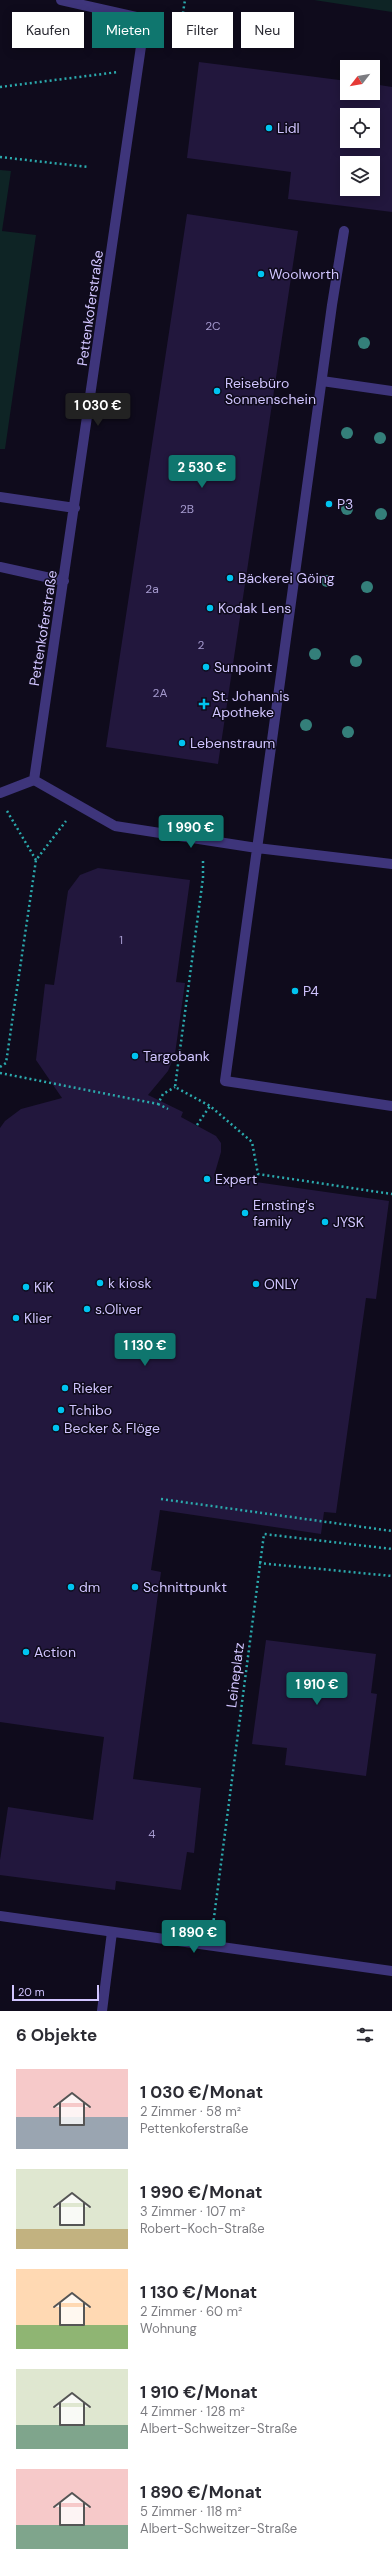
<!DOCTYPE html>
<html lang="de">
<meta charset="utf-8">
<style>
:root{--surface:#fff;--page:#f7f7f7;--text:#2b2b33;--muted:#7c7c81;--accent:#0f766e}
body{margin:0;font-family:"DM Sans",sans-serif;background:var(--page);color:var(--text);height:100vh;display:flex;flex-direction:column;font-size:15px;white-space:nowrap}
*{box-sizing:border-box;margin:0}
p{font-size:13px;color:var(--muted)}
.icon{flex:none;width:22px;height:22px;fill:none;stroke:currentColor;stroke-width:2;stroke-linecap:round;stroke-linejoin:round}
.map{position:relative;height:2011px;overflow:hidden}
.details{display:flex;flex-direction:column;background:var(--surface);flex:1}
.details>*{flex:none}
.top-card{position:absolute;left:12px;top:12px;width:368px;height:36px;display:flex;gap:8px}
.needle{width:26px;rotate:239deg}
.controls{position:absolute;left:340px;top:60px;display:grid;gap:8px}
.controls a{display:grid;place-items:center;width:40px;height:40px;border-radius:0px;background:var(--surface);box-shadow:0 2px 10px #0003;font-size:20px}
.scale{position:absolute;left:12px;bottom:10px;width:87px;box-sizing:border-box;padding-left:4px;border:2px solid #d1c5ff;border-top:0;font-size:11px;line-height:14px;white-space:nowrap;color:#d1c5ff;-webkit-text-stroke:3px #0f0b1c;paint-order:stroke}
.price{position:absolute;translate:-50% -34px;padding:0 9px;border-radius:4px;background:var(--accent);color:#fff;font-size:13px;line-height:26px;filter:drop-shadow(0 1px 2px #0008)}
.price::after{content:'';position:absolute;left:50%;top:24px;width:12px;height:9px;margin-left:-6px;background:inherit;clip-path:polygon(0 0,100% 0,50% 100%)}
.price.selected{background:#222;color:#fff}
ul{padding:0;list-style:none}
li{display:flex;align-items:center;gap:12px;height:100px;padding:0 16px}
li span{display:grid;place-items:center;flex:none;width:112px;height:80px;border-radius:0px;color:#555}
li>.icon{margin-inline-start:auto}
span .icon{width:48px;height:48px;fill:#fffc;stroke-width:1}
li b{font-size:17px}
h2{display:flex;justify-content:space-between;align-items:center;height:48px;padding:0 16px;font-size:17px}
.chip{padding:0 14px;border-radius:0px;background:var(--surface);box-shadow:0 2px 10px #0003;font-size:14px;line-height:36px}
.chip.selected{background:var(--accent);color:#fff}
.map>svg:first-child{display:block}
.green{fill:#0e2425}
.building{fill:#22173d;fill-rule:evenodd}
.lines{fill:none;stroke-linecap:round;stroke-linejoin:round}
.path{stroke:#2baaad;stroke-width:2.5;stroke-dasharray:2 3;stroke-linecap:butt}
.minor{stroke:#3e357b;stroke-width:10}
.tree{fill:#347f7a}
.poi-dot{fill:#00c4f0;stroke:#0f0b1c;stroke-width:1.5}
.labels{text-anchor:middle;stroke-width:3;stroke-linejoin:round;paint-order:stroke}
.number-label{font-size:12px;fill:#a59ace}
.poi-label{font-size:14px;fill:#d1c5ff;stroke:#0f0b1c;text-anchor:start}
.street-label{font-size:14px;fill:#d1c5ff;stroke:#0f0b1c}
</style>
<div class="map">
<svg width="392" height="2011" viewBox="0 0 392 2011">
<rect width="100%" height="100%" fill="#0f0b1c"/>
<path class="green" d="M 314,0 L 392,0 L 392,12 Z
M 0,170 L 11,171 L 2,231 L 36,235 L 5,449 L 0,449 Z"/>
<path class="building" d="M 199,62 L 347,81 L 347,93 L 373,93 L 373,84 L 392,87 L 392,212 L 288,199 L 291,172 L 187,158 ZM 347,115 L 373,115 L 373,141 L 347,141 ZM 347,163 L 373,163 L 373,189 L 347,189 Z
M 187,214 L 298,231 L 218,764 L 106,747 Z
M 98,868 L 190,880 L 176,982 L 185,983 L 175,1054 L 168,1071 L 148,1095 L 183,1112 L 181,1117 L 216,1136 L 221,1143 L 221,1152 L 214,1176 L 389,1201 L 376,1299 L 366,1298 L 336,1513 L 324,1512 L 321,1534 L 160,1510 L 151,1570 L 161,1572 L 133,1779 L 201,1788 L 194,1853 L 187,1852 L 181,1890 L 116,1881 L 115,1890 L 0,1875 L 0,1860 L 8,1807 L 93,1820 L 104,1737 L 0,1722 L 0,1128 L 5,1121 L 21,1109 L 62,1098 L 36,1060 L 45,984 L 54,985 L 68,891 L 80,875 Z
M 266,1640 L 376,1654 L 371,1693 L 377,1694 L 366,1776 L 285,1765 L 287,1748 L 252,1744 Z"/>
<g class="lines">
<path class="path" d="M 179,38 L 185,0
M 0,87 L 118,72
M 0,157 L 88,167
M 7,811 L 36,860
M 203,861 L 203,878 L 175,1087 L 210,1106 L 252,1142 L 258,1174 L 392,1194
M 0,1067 L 6,1063 L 36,860 L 66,821
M 0,1073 L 158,1104 L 163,1094 L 175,1087
M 158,1104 L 168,1109
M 197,1125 L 210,1106
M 161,1499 L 392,1531
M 259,1563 L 392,1576
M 213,1925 L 264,1534 L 392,1549"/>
<path class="minor" d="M 344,231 L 332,305 L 225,1081 L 392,1106
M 322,381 L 392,391
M 0,497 L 75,508
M 0,567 L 64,581
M 34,780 L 145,19 L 61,0
M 0,793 L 34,780 L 115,826 L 257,848 L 392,864
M 0,1916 L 392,1971
M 102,2011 L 112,1932"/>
</g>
<g class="tree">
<circle cx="364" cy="343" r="6"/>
<circle cx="347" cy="433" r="6"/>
<circle cx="380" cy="438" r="6"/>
<circle cx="347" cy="509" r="6"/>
<circle cx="381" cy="514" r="6"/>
<circle cx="327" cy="581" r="6"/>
<circle cx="367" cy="587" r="6"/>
<circle cx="315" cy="654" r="6"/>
<circle cx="356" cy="661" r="6"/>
<circle cx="306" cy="725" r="6"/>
<circle cx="348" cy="732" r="6"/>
</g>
<g class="poi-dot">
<circle cx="269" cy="128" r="4"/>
<circle cx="261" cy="274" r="4"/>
<circle cx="217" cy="391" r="4"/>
<circle cx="329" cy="504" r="4"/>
<circle cx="230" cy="578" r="4"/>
<circle cx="210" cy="608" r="4"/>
<circle cx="206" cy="667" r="4"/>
<path d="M202 698h4v4h4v4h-4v4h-4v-4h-4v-4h4z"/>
<circle cx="182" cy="743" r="4"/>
<circle cx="295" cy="991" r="4"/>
<circle cx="135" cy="1056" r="4"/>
<circle cx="207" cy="1179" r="4"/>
<circle cx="245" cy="1213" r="4"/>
<circle cx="325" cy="1222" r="4"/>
<circle cx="100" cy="1283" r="4"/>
<circle cx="256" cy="1284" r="4"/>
<circle cx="26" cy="1287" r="4"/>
<circle cx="87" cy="1309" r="4"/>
<circle cx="16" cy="1318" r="4"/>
<circle cx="65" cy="1388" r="4"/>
<circle cx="61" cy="1410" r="4"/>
<circle cx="56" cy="1428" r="4"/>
<circle cx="71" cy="1587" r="4"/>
<circle cx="135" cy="1587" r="4"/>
<circle cx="26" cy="1652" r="4"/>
</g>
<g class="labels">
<g class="number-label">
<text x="213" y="330">2C</text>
<text x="187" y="513">2B</text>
<text x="152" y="593">2a</text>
<text x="201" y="649">2</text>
<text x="160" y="697">2A</text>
<text x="121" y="944">1</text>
<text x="152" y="1838">4</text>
</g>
<g class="poi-label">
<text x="277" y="133">Lidl</text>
<text x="269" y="279">Woolworth</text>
<text x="225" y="388">Reisebüro<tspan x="225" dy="16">Sonnenschein</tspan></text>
<text x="337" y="509">P3</text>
<text x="238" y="583">Bäckerei Göing</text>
<text x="218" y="613">Kodak Lens</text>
<text x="214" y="672">Sunpoint</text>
<text x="212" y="701">St. Johannis<tspan x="212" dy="16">Apotheke</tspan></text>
<text x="190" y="748">Lebenstraum</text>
<text x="303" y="996">P4</text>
<text x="143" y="1061">Targobank</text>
<text x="215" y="1184">Expert</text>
<text x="253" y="1210">Ernsting's<tspan x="253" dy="16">family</tspan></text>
<text x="333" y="1227">JYSK</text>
<text x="108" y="1288">k kiosk</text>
<text x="264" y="1289">ONLY</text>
<text x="34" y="1292">KiK</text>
<text x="95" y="1314">s.Oliver</text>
<text x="24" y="1323">Klier</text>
<text x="73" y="1393">Rieker</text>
<text x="69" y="1415">Tchibo</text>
<text x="64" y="1433">Becker &amp; Flöge</text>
<text x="79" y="1592">dm</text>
<text x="143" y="1592">Schnittpunkt</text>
<text x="34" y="1657">Action</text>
</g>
<g class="street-label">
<text transform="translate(90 308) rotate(-82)" y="5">Pettenkoferstraße</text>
<text transform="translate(43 628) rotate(-81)" y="5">Pettenkoferstraße</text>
<text transform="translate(235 1675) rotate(-83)" y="5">Leineplatz</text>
</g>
</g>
</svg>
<div class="controls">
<a><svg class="needle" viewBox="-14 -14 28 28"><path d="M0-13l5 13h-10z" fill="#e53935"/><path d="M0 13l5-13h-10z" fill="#7c7c81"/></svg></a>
<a><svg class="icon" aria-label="locate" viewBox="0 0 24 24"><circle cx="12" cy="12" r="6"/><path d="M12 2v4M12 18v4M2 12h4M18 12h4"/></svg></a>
<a><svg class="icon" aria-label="layers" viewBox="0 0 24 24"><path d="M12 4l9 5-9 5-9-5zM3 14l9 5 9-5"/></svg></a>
</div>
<div class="scale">20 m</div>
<b class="price selected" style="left:98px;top:427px">1 030 €</b>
<b class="price" style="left:202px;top:489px">2 530 €</b>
<b class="price" style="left:191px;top:849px">1 990 €</b>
<b class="price" style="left:145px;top:1367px">1 130 €</b>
<b class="price" style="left:317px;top:1706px">1 910 €</b>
<b class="price" style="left:194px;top:1954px">1 890 €</b>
<div class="top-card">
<a class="chip">Kaufen</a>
<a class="chip selected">Mieten</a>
<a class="chip">Filter</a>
<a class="chip">Neu</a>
</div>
</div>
<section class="details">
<h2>6 Objekte<svg class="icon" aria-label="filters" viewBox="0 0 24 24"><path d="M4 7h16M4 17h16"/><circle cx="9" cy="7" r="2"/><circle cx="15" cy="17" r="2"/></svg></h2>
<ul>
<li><span style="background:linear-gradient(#f6c9c9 60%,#9aa5b1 0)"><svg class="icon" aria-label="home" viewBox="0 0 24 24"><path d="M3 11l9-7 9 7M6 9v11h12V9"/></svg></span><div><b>1 030 €/Monat</b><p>2 Zimmer · 58 m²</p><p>Pettenkoferstraße</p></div></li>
<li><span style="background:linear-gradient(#dfe7d0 75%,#c2b280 0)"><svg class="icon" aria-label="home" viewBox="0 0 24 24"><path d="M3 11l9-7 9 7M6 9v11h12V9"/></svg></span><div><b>1 990 €/Monat</b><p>3 Zimmer · 107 m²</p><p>Robert-Koch-Straße</p></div></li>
<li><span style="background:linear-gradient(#ffd9b3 70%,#8fb573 0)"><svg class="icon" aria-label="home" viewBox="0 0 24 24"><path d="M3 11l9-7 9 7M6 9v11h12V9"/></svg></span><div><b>1 130 €/Monat</b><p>2 Zimmer · 60 m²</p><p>Wohnung</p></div></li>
<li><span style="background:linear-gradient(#dfe7d0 70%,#7fa58c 0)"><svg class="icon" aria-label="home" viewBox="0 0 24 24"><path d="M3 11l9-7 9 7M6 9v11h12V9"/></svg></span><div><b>1 910 €/Monat</b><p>4 Zimmer · 128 m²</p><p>Albert-Schweitzer-Straße</p></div></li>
<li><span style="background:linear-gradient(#f6c9c9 70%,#7fa58c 0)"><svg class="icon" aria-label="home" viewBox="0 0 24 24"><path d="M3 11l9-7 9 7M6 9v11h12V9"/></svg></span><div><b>1 890 €/Monat</b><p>5 Zimmer · 118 m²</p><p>Albert-Schweitzer-Straße</p></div></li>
</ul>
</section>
